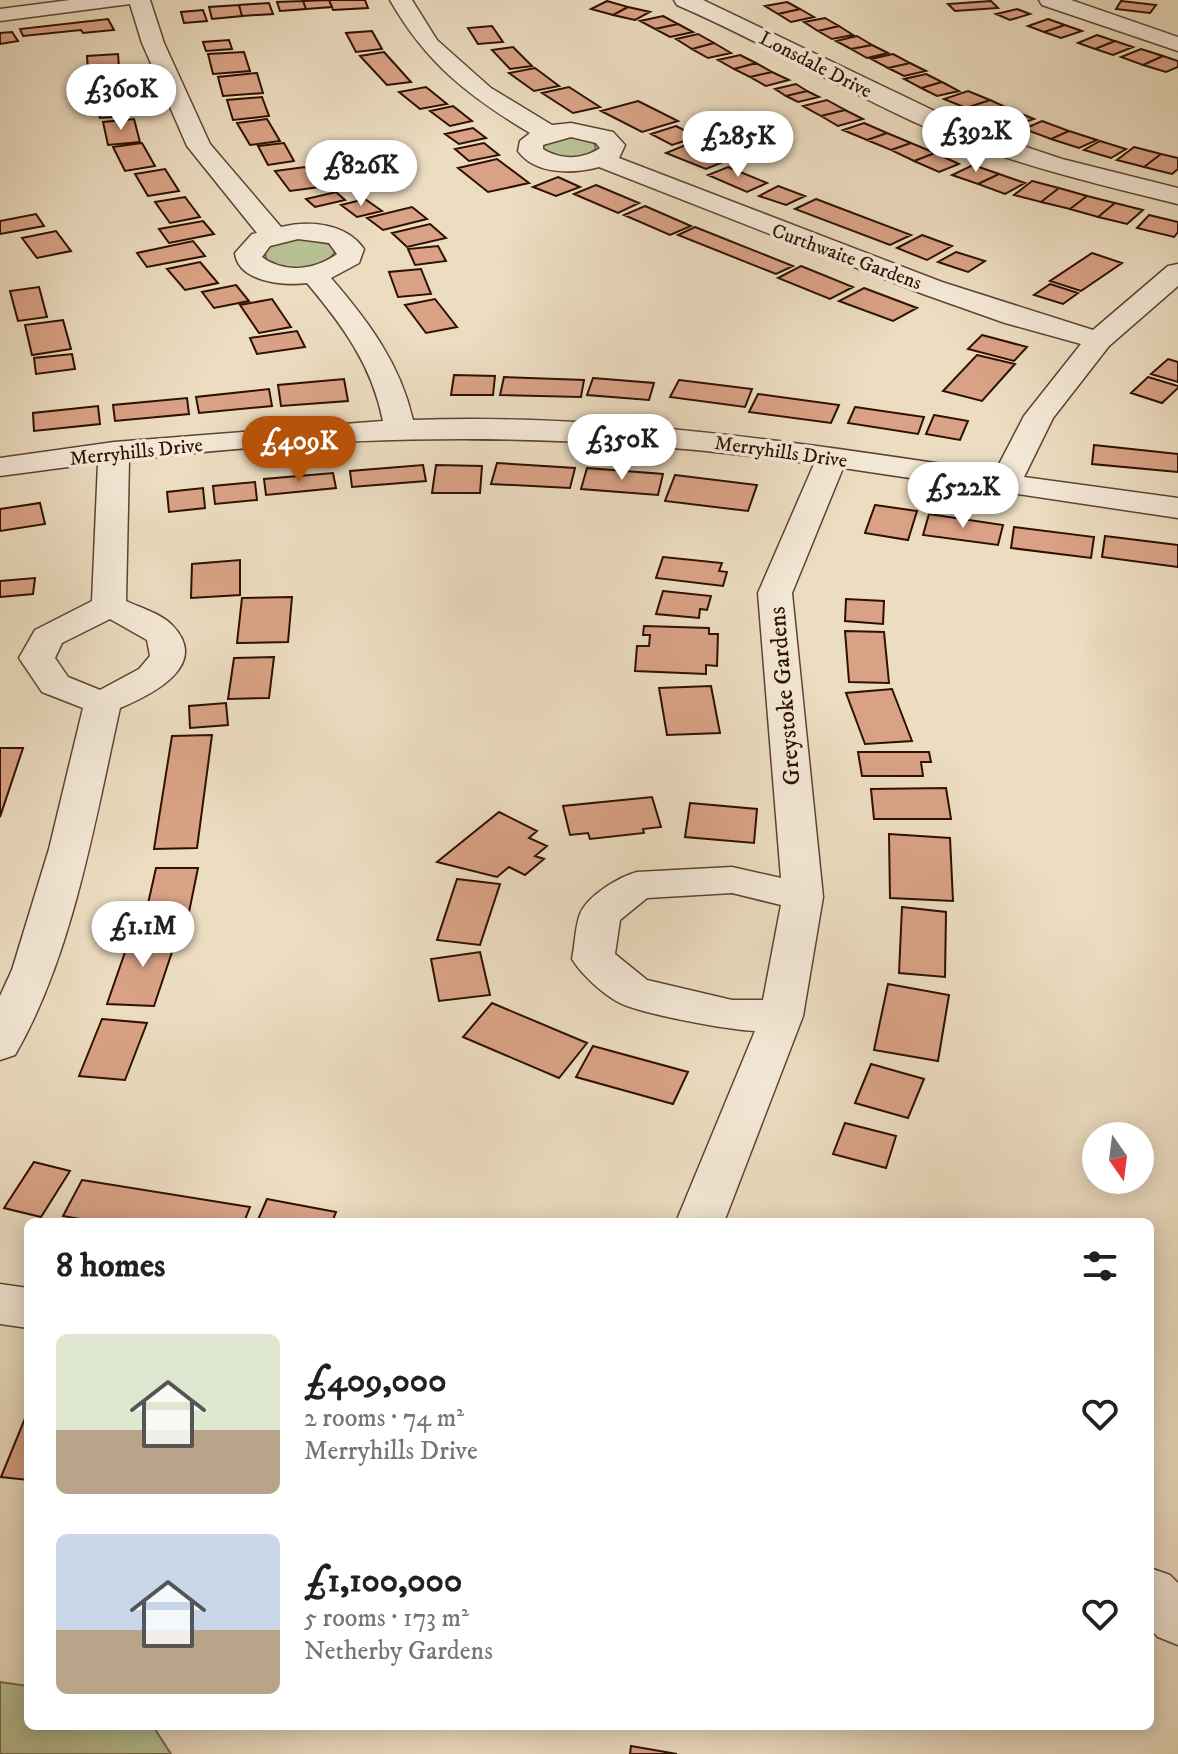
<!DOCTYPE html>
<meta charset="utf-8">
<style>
:root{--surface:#fff;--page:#f6f6f6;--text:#202124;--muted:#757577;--accent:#b45309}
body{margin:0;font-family:"IM FELL DW Pica",serif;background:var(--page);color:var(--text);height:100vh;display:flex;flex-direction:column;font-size:30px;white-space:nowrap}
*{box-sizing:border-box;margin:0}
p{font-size:26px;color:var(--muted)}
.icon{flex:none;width:44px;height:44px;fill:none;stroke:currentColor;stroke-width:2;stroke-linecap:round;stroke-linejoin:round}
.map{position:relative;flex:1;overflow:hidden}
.sheet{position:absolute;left:24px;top:1218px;width:1130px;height:512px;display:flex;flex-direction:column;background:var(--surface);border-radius:12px;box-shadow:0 4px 20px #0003}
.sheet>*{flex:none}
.needle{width:52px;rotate:166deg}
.buttons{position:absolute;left:1082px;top:1122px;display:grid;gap:16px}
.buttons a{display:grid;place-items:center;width:72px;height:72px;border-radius:50%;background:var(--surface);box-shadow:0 4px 20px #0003;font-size:40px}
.price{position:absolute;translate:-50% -68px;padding:0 18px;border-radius:28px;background:#fff;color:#222;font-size:26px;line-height:52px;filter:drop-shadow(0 2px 4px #0008)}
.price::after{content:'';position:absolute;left:50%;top:48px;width:24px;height:18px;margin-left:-12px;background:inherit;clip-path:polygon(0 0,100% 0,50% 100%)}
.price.selected{background:var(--accent);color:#fff}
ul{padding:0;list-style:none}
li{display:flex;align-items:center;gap:24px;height:200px;padding:0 32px}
li span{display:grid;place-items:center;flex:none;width:224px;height:160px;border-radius:12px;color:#555}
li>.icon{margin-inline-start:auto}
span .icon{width:96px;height:96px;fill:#fffc;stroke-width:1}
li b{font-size:34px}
h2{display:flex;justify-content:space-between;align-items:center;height:96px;padding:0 32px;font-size:34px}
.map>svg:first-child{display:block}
.green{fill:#b7c093;stroke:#73684a;stroke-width:2}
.building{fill:#d9a286;stroke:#2f1002;stroke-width:2}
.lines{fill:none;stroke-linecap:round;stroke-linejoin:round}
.street-casing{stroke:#5e4332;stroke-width:3}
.street{fill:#f3e8d6;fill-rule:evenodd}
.labels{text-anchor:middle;stroke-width:7;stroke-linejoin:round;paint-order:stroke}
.far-street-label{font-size:20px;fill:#2f1002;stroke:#f3e8d6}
.street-label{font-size:24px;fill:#2f1002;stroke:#f3e8d6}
</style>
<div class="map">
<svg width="1178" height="1754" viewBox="0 0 1178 1754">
<rect width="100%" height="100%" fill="#ecdcc0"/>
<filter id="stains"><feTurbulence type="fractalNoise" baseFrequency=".0025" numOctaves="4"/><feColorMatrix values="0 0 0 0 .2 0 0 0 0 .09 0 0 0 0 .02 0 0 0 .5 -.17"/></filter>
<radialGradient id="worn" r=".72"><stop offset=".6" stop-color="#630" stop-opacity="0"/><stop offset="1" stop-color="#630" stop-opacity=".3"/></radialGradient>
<path class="green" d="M 573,136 L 594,142 L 596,149 C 579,162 561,158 543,150 L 544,143 Z
M 297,238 L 330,244 L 335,252 C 322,273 284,273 266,260 L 265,250 L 271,245 Z
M 0,1682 L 28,1686 L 28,1726 L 153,1726 L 171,1754 L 0,1754 Z"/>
<path class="building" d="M 329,0 L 365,0 L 368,8 L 333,10 Z
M 329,0 L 332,7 L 306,9 L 303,1 Z
M 303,1 L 306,9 L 280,11 L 277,2 Z
M 607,1 L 628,7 L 613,15 L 591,9 Z
M 991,1 L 998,8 L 955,11 L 948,4 Z
M 1121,1 L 1156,5 L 1150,13 L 1116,9 Z
M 787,2 L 800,9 L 778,14 L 765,6 Z
M 269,3 L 273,14 L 242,16 L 239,5 Z
M 239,5 L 242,16 L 212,19 L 209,7 Z
M 628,7 L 650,12 L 635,20 L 613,15 Z
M 800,9 L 814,17 L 791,22 L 778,14 Z
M 1017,9 L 1030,14 L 1010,20 L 996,14 Z
M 203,10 L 207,21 L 184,23 L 181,12 Z
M 663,16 L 678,24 L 655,29 L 640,21 Z
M 825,18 L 839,26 L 818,31 L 804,22 Z
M 108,19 L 114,30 L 83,33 L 81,30 L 23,36 L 20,29 Z
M 1048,19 L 1065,25 L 1044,32 L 1028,26 Z
M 678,24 L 693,32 L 670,37 L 655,29 Z
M 1065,25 L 1082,31 L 1061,38 L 1044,32 Z
M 492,26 L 503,42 L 478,44 L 468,28 Z
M 839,26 L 853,35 L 832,39 L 818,31 Z
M 372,31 L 382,49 L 356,52 L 346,33 Z
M 12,32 L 18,41 L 0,44 L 0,33 Z
M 698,34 L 714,43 L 692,49 L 676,39 Z
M 1097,35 L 1115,41 L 1095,49 L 1078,43 Z
M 857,36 L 872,45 L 851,49 L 836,41 Z
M 229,40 L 232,49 L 206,51 L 203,42 Z
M 1115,41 L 1133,47 L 1113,55 L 1095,49 Z
M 714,43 L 731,53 L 708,58 L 692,49 Z
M 872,45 L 888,53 L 867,58 L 851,49 Z
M 513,47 L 532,66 L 510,69 L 492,50 Z
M 1141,49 L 1163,56 L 1143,65 L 1121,57 Z
M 244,52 L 250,71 L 213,74 L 208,54 Z
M 384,52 L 411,82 L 387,85 L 360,56 Z
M 118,54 L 119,68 L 88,70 L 87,56 Z
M 893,54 L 910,63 L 888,68 L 871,59 Z
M 740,55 L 756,63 L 734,69 L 718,60 Z
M 1163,56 L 1178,61 L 1178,67 L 1166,72 L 1143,65 Z
M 756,63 L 772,72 L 750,77 L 734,69 Z
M 910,63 L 926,71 L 904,76 L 888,68 Z
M 535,68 L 559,86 L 534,91 L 509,73 Z
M 120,71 L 124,91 L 90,94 L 87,74 Z
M 772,72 L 789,80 L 766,86 L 750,77 Z
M 257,73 L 263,93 L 223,96 L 218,77 Z
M 926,74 L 942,82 L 921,88 L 904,79 Z
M 942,82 L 959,91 L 937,96 L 921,88 Z
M 796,84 L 807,91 L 786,96 L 775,89 Z
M 426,87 L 447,104 L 420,109 L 399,92 Z
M 569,87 L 600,107 L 573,113 L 542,93 Z
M 807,91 L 819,97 L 798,102 L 786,96 Z
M 968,91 L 990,100 L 966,108 L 944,99 Z
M 122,95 L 127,116 L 100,118 L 96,97 Z
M 262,97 L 269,116 L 233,120 L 227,100 Z
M 827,100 L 845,110 L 821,116 L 803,106 Z
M 990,100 L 1012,110 L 988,118 L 966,108 Z
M 638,101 L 678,121 L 642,132 L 601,111 Z
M 453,106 L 472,121 L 450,126 L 430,111 Z
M 845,110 L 863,119 L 838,126 L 821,116 Z
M 1012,110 L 1034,119 L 1010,127 L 988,118 Z
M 134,119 L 140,142 L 108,145 L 103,122 Z
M 267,119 L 280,141 L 250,145 L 237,123 Z
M 1042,121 L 1069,131 L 1051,139 L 1024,129 Z
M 864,123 L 887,133 L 867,140 L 843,130 Z
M 676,126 L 697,137 L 672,145 L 651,134 Z
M 473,128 L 486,138 L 459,144 L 445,134 Z
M 1069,131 L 1097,140 L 1079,148 L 1051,139 Z
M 887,133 L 911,143 L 891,150 L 867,140 Z
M 1100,141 L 1126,149 L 1111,158 L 1084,150 Z
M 142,143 L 155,166 L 125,171 L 113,147 Z
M 284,143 L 294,161 L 268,165 L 258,146 Z
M 484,143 L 499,155 L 469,161 L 455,149 Z
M 911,143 L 935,153 L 914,161 L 891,150 Z
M 688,144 L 728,160 L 706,169 L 666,153 Z
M 1134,147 L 1161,154 L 1144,167 L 1117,160 Z
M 935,153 L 959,164 L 939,172 L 914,161 Z
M 1161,154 L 1178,158 L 1178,169 L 1172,174 L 1144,167 Z
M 497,159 L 529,183 L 488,192 L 458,168 Z
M 973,165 L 999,174 L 978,184 L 952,175 Z
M 305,167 L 320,187 L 290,191 L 275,171 Z
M 728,167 L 767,183 L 747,192 L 708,175 Z
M 165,169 L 179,191 L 148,196 L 135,174 Z
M 999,174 L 1025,183 L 1005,194 L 978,184 Z
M 558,177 L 580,187 L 556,196 L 533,187 Z
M 1032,181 L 1059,188 L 1041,202 L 1014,195 Z
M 596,185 L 639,203 L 618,213 L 574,194 Z
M 778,186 L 805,196 L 786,205 L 759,196 Z
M 1059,188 L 1087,196 L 1070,209 L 1041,202 Z
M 336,192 L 345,200 L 315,207 L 306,199 Z
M 1087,196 L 1115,203 L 1098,217 L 1070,209 Z
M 185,197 L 200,217 L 170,223 L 155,202 Z
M 365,199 L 382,211 L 357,217 L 341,205 Z
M 816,199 L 911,235 L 890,245 L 795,209 Z
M 1115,203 L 1143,210 L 1127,224 L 1098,217 Z
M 645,206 L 691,226 L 670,235 L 624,215 Z
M 412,207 L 427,219 L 383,230 L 367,218 Z
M 36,214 L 44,226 L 0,234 L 0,221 Z
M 1149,215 L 1178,222 L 1178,232 L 1174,237 L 1137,228 Z
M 203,221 L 214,234 L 169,243 L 159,229 Z
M 430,224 L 446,238 L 407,247 L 392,233 Z
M 695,227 L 793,266 L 776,274 L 678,235 Z
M 56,231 L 71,251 L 37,258 L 22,238 Z
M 922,235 L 952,246 L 927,260 L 897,248 Z
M 193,241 L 205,256 L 147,267 L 137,253 Z
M 438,246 L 446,261 L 415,265 L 408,249 Z
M 956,252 L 985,261 L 968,272 L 938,262 Z
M 1092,253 L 1122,263 L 1081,291 L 1050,281 Z
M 200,262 L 218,283 L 185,290 L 167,269 Z
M 801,266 L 853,287 L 830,299 L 778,278 Z
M 421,269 L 431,294 L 398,297 L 389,272 Z
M 1050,284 L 1078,293 L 1063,304 L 1034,295 Z
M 236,285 L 249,301 L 214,308 L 202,292 Z
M 39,287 L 47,317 L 18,321 L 10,291 Z
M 864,288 L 917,308 L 893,321 L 839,301 Z
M 272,299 L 291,327 L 259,333 L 240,305 Z
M 435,299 L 457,327 L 426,333 L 405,305 Z
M 63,320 L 71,349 L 32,355 L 25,325 Z
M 297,331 L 305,347 L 257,354 L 250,338 Z
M 982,335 L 1027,347 L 1014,361 L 968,349 Z
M 72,354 L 75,369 L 36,374 L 34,358 Z
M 977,355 L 1015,364 L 982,401 L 943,391 Z
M 1168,359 L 1178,362 L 1178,382 L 1151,374 Z
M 454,375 L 495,376 L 493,395 L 451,395 Z
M 504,377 L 584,380 L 581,397 L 500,395 Z
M 1148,377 L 1178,386 L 1178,388 L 1162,403 L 1131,393 Z
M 593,378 L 654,383 L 649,400 L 587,395 Z
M 344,379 L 348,401 L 281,406 L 278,385 Z
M 679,380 L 752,389 L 745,407 L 670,397 Z
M 269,389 L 272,406 L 199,413 L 196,397 Z
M 758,394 L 839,405 L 831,423 L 749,412 Z
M 187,398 L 189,414 L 115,421 L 113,405 Z
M 98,406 L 100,424 L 34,431 L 33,413 Z
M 855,407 L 924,417 L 918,434 L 848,423 Z
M 934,415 L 968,421 L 960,440 L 926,434 Z
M 1094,445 L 1178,454 L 1178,472 L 1092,464 Z
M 497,463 L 575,468 L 570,488 L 491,484 Z
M 423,465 L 426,481 L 352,487 L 350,471 Z
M 436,465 L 482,466 L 480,493 L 432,493 Z
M 587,468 L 663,474 L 658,495 L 581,489 Z
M 333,473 L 336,488 L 266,495 L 264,479 Z
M 675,475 L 757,485 L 748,511 L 665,501 Z
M 255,482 L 257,500 L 215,504 L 213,486 Z
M 203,488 L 205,508 L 169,512 L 167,492 Z
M 40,503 L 45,524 L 0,531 L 0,509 Z
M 875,505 L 917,511 L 908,540 L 865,533 Z
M 929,514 L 1003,525 L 998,545 L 923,535 Z
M 1014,527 L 1094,537 L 1091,558 L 1011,548 Z
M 1105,536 L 1178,545 L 1178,567 L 1102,557 Z
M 663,557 L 722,563 L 719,571 L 727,572 L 723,586 L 656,578 Z
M 240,560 L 240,595 L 191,598 L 192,564 Z
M 35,578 L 33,594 L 0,597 L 0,581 Z
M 663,591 L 711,596 L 707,610 L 700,609 L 699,618 L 656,614 Z
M 292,597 L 288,642 L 237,643 L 242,598 Z
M 846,599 L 884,601 L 883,624 L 845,621 Z
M 644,626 L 709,628 L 709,634 L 718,634 L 717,666 L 706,665 L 706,674 L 635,671 L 637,646 L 649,646 L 650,635 L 643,635 Z
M 845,631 L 884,632 L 889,683 L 849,682 Z
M 274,657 L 269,698 L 228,699 L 234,658 Z
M 711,686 L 720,733 L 667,735 L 659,688 Z
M 892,689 L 912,741 L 865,744 L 846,693 Z
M 226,703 L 228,725 L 190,728 L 189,706 Z
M 212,735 L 197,848 L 154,849 L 172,736 Z
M 0,748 L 23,748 L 0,817 Z
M 858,752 L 929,752 L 931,762 L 921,762 L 923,776 L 862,776 Z
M 946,788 L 951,819 L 874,819 L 871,789 Z
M 652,797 L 661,827 L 643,829 L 644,833 L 590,839 L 588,833 L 570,835 L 563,806 Z
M 690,803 L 757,809 L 754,843 L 685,837 Z
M 499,812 L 537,831 L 529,838 L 547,846 L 535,856 L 544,859 L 525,875 L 509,867 L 497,877 L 437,862 Z
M 889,834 L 950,838 L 953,901 L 890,898 Z
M 156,868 L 198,868 L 188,917 L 145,917 Z
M 457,879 L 500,884 L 480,945 L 437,940 Z
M 902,907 L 946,912 L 945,977 L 899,973 Z
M 132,932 L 178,934 L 154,1006 L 107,1004 Z
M 480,952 L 490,995 L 439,1001 L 431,959 Z
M 888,984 L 949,995 L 938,1061 L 874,1050 Z
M 492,1003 L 587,1043 L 559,1078 L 463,1037 Z
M 102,1019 L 147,1023 L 125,1080 L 79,1076 Z
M 593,1046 L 688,1072 L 673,1104 L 576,1077 Z
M 871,1064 L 924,1079 L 908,1118 L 855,1103 Z
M 845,1123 L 896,1136 L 886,1168 L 833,1154 Z
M 34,1162 L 70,1171 L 41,1217 L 4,1208 Z
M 82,1180 L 250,1207 L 244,1222 L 97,1222 L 63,1216 Z
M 267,1199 L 336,1212 L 332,1222 L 257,1222 Z
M 26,1416 L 28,1480 L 1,1477 Z
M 631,1746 L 677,1754 L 630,1754 Z"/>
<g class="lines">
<g class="street-casing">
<path id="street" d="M 70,0 L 150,0 L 164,43 L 210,144 L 281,227 C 309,220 346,223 364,249 L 359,263 L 331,278 C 368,321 400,363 413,420 C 609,413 802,443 995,472 L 1024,416 L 1081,344 L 1005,323 L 923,294 L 599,167 C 573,174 535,175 518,151 L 520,141 L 530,133 C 468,96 426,63 390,0 L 412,0 L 437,40 L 491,88 L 552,125 L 571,123 L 613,132 L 625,145 L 619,158 L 942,282 L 1093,330 L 1168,266 L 1178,264 L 1178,286 L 1109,346 L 1053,418 L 1024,477 L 1178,498 L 1178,518 L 843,468 L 792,593 L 823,897 L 803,1016 L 724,1222 L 676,1222 L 755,1031 C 729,1030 640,1014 618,1002 C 602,993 582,975 572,959 C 575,945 575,927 580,914 C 588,895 619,877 637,872 L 732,867 L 781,878 L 758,593 L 814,464 C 581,431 362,432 129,460 L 126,601 C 141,608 160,613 172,625 C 211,665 153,694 120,708 C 95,820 73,955 15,1055 L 0,1060 L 0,996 L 12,970 L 49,849 L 83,708 L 42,692 L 19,658 L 35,630 L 92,601 L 98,463 L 0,476 L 0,458 L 114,442 L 383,421 C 372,365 343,326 307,283 C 284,286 238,282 235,253 L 252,234 L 257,233 L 187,146 L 142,43 L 130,4 L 0,21 L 0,9 ZM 571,137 L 596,143 L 600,148 C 583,160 560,160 543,149 L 543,145 ZM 298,239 L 329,243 L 337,254 C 315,270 285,274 262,257 L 270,246 ZM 110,619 L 147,640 L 150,656 L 139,669 L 100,690 L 68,677 L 55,658 L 62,643 ZM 732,893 L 781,905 L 763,1000 L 732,1000 L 647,980 L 615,954 L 620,920 L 647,898 Z
M 674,0 L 703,0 L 970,128 L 1062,159 L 1178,188 L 1178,204 C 1092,183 1004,162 923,126 C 839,88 761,41 677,5 Z
M 1039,0 L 1071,0 L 1178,37 L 1178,51 L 1042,5 Z
M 0,1284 L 28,1288 L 28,1328 L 0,1324 Z
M 1150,1568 L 1170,1575 L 1178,1583 L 1178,1645 L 1158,1637 L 1150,1629 Z"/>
</g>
<use href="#street" class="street"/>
</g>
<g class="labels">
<g class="far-street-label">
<text transform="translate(816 64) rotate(27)" y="7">Lonsdale Drive</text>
<text transform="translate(847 256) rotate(20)" y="7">Curthwaite Gardens</text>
<text transform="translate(136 451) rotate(-6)" y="7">Merryhills Drive</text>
<text transform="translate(781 451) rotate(8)" y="7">Merryhills Drive</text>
</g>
<g class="street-label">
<text transform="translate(784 696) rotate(-95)" y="8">Greystoke Gardens</text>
</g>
</g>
<rect width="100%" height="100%" filter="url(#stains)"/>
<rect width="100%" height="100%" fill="url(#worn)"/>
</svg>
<div class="buttons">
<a><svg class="needle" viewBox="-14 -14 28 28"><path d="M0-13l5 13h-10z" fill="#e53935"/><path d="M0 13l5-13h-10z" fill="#757577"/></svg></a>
</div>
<b class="price" style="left:121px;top:132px">£360K</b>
<b class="price" style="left:976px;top:174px">£392K</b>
<b class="price" style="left:738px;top:179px">£285K</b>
<b class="price" style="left:361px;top:208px">£826K</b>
<b class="price" style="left:622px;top:482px">£350K</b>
<b class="price selected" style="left:299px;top:484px">£409K</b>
<b class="price" style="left:963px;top:530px">£522K</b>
<b class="price" style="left:143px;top:969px">£1.1M</b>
<section class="sheet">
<h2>8 homes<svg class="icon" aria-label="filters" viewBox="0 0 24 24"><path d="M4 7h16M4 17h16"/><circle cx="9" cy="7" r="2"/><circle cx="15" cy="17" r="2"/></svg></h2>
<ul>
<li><span style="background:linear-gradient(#dfe7d0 60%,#b9a48a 0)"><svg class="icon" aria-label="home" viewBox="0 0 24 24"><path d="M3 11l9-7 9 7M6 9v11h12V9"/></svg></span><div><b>£409,000</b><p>2 rooms · 74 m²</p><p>Merryhills Drive</p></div><svg class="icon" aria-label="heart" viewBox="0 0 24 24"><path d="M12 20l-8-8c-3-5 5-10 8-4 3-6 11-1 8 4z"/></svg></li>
<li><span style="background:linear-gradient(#c9d6e8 60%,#b9a48a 0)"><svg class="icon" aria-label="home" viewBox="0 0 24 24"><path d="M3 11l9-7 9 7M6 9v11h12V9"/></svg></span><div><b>£1,100,000</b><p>5 rooms · 173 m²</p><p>Netherby Gardens</p></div><svg class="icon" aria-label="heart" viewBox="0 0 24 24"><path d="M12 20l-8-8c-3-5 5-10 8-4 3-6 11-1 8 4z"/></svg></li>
</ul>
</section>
</div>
